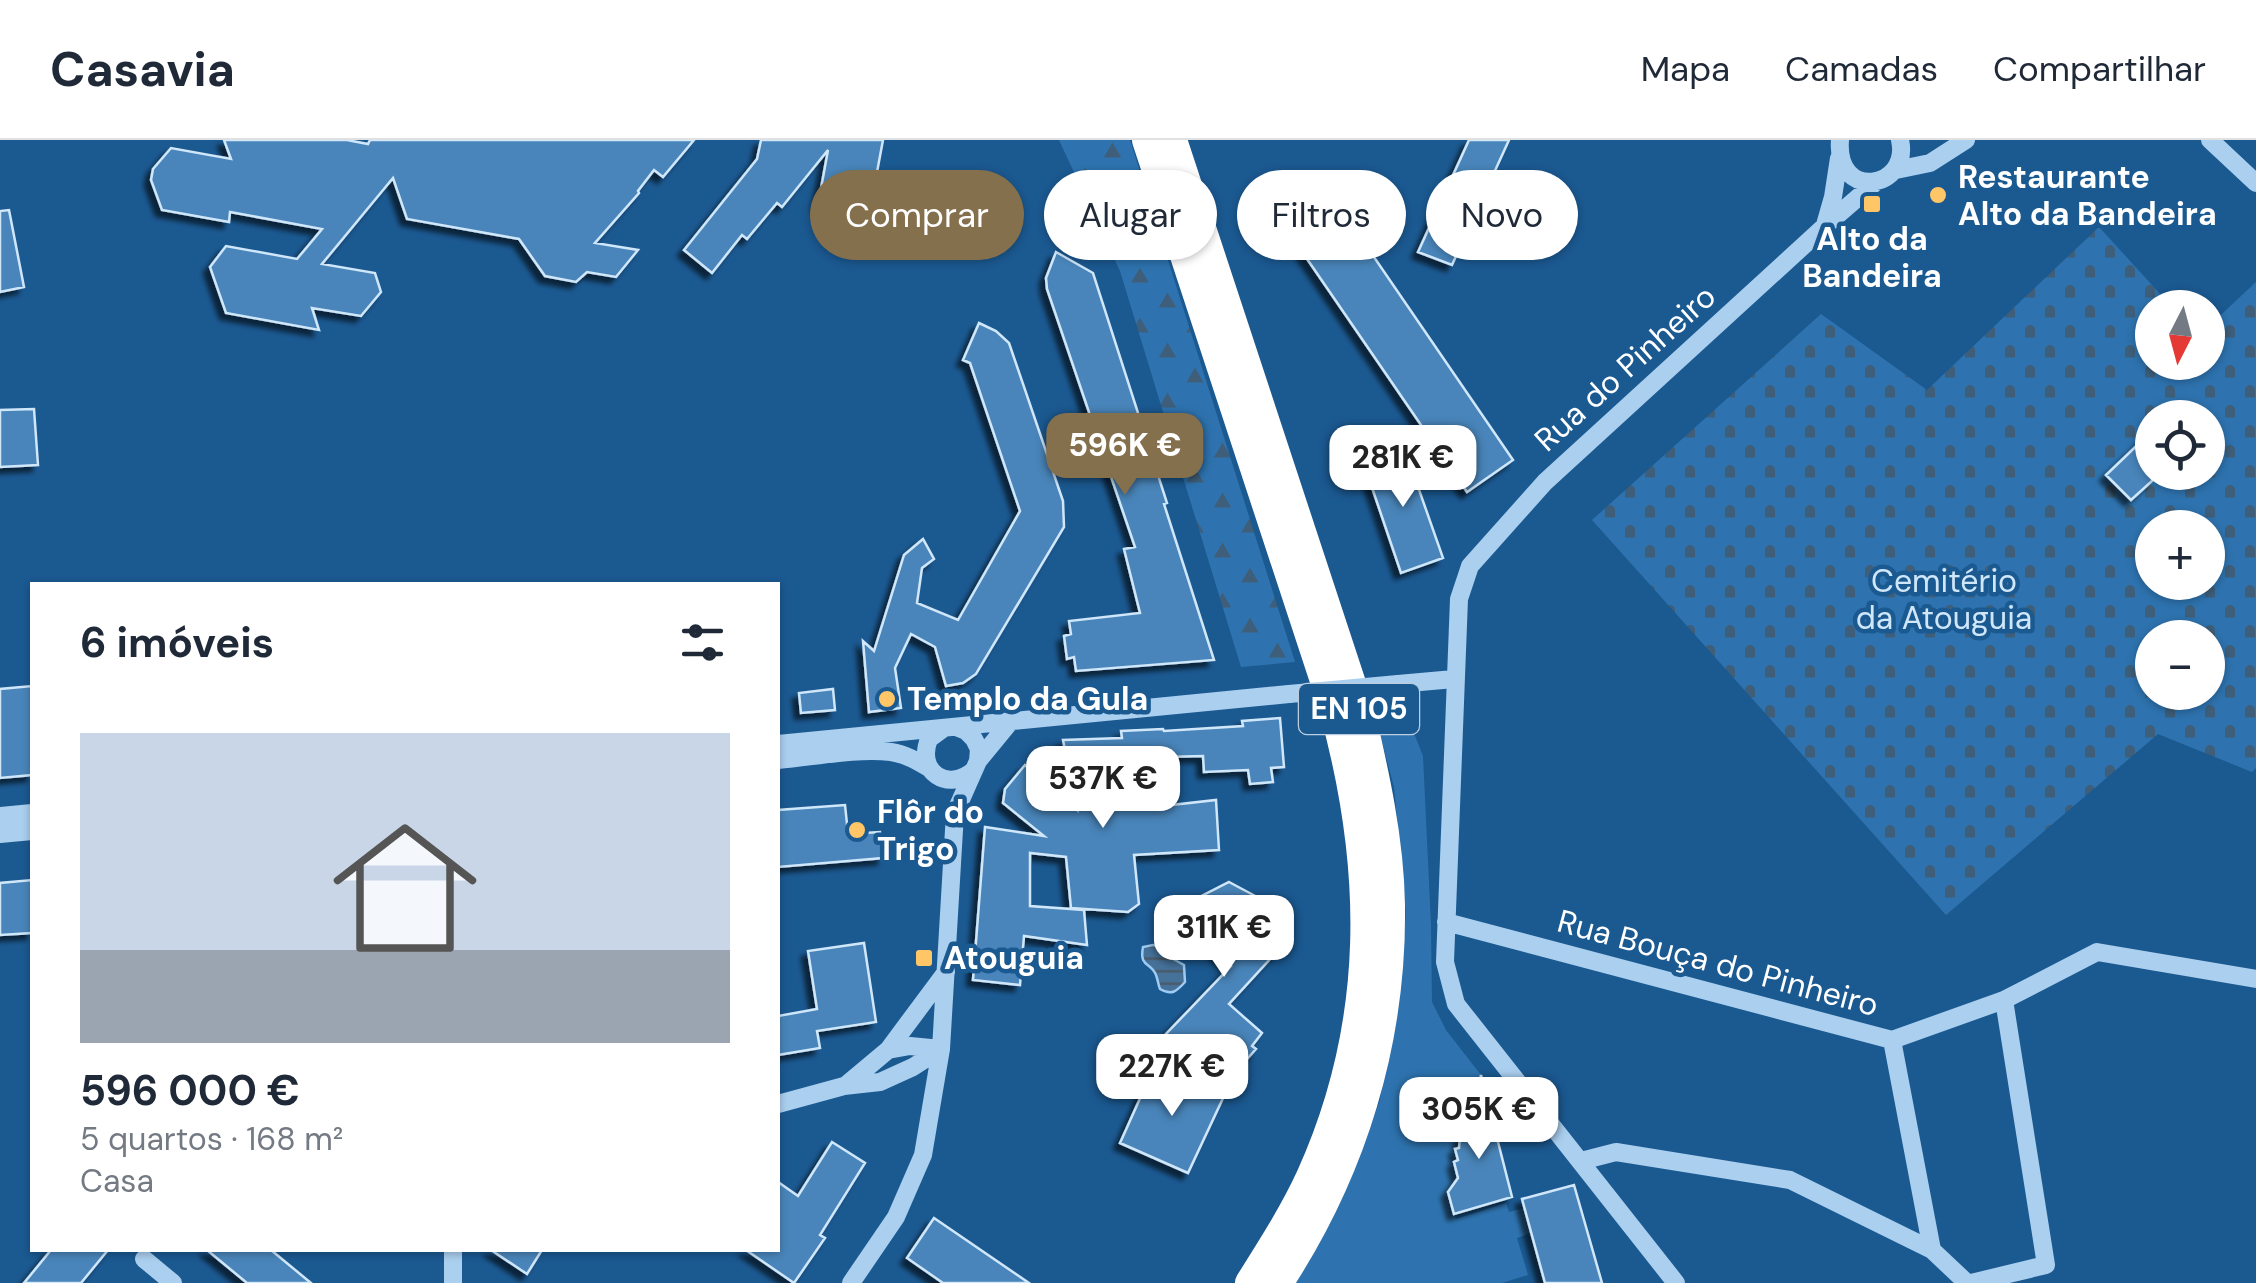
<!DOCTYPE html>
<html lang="pt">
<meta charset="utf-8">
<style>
:root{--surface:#fff;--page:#f2f2f3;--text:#1f2937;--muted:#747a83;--line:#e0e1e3;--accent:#84704d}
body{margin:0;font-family:"DM Sans",sans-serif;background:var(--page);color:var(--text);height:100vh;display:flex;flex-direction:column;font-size:38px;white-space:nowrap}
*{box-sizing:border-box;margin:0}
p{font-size:32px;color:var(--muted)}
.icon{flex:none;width:55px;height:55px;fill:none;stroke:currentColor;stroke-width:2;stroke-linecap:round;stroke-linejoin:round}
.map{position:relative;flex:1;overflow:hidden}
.sheet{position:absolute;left:30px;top:442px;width:750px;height:670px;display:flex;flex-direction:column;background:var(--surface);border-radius:0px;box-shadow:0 2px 8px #0004}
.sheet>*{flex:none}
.top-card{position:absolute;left:810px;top:30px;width:950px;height:90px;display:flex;gap:20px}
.needle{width:65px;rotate:186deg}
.tools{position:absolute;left:2135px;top:150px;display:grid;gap:20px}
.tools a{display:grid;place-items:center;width:90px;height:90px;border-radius:50%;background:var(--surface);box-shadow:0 2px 8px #0004;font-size:50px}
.price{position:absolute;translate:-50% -85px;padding:0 22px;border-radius:20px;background:#fff;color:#222;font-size:32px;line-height:65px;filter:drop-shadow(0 2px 5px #0008)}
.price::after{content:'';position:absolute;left:50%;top:60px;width:30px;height:22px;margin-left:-15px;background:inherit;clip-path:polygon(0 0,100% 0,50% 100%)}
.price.on{background:var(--accent);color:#fff}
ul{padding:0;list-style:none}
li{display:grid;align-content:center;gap:20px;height:530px;padding:0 50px}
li+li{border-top:2px solid var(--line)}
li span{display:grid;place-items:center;height:310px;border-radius:0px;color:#555}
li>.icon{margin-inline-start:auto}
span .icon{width:180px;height:180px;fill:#fffc;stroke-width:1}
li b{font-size:42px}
h2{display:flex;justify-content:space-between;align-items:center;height:120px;padding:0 50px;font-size:42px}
.chip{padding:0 35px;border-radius:45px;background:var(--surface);box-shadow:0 2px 8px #0004;font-size:35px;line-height:90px}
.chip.on{background:var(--accent);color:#fff}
header{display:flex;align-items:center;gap:60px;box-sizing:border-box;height:140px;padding:0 50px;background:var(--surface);border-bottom:2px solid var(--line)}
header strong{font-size:48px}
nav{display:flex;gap:55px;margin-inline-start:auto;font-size:35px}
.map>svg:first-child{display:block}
.green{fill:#2e73af}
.forest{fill:url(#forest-firs)}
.cemetery{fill:url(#cemetery-stones);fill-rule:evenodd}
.water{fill:url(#water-rules);stroke:#9dcbf1;stroke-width:2.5}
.building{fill:#4885ba;stroke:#d0e7fa;stroke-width:2.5;filter:url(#shadow)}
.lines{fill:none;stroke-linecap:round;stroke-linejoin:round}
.minor{stroke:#aacfef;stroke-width:18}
.highway{stroke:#fff;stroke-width:30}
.minor-bridge{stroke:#aacfef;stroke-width:18}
.poi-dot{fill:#ffc668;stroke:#1b5991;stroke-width:4}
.labels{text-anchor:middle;stroke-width:9;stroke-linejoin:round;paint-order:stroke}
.shield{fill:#1b5991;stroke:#bbcdde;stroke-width:2.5}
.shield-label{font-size:30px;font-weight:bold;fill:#fff}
.poi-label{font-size:32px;font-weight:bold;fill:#fff;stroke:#1b5991;text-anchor:start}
.street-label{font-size:32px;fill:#fff;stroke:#1b5991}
.park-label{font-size:32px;fill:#d0e7fa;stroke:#1b5991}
</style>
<header>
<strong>Casavia</strong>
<nav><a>Mapa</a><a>Camadas</a><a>Compartilhar</a></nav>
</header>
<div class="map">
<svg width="2256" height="1143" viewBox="0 0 2256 1143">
<defs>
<pattern id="forest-firs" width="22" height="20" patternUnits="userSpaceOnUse" patternTransform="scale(2.5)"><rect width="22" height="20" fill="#2e73af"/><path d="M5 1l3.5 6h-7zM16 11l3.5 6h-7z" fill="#3e5e79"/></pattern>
<pattern id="cemetery-stones" width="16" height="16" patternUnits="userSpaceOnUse" patternTransform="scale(2.5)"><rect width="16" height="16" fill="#2e73af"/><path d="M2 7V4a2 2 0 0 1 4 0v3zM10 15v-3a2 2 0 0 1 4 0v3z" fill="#3e5e79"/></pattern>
<pattern id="water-rules" width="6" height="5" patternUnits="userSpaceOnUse" patternTransform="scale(2.5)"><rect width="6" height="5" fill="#46729a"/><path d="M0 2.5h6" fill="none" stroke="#4a5b6b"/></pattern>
<filter id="shadow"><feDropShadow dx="-6" dy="6" stdDeviation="2.5" flood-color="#0009"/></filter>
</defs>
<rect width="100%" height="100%" fill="#1b5991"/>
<path class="green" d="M 1404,568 L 1423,616 L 1431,785 L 1432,862 L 1446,890 L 1481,935 L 1471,980 L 1466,982 L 1465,995 L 1460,997 L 1459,1003 L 1463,1007 L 1456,1009 L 1458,1020 L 1454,1022 L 1458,1038 L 1448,1053 L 1456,1079 L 1506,1063 L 1509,1072 L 1524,1068 L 1531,1093 L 1517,1098 L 1528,1135 L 1502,1143 L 1293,1143 L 1344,1054 L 1379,963 L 1395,888 L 1406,773 L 1394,647 L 1374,571 Z"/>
<path class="forest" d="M 1059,0 L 1130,0 L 1295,522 L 1241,527 L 1120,131 Z"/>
<path class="cemetery" d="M 2099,87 L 2172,167 L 2152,168 L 2152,222 L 2208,222 L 2208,187 L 2256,142 L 2256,628 L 2252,632 L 2158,594 L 1946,775 L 1592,380 L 1821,174 L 1927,250 ZM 2152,278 L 2208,278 L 2208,332 L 2152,332 ZM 2152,388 L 2208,388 L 2208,442 L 2152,442 ZM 2152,498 L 2208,498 L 2208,552 L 2152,552 Z"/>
<path class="water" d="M 1153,805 L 1160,807 L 1162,813 L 1184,825 L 1185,842 C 1177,851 1172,856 1160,849 C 1158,844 1158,840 1156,835 C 1151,822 1139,828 1143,807 Z"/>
<path class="building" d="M 224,0 L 347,0 L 368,4 L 370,0 L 694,0 L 663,37 L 654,30 L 638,51 L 639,53 L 595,103 L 638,110 L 616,137 L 587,132 L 576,142 L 545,136 L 519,99 L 407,79 L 393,38 L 322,124 L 375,133 L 381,152 L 361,176 L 312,168 L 319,190 L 226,173 L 210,127 L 226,106 L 297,119 L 322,89 L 230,72 L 229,82 L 162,70 L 151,40 L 153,29 L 171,8 L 231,19 Z
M 761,0 L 883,0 L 869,75 L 818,65 L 828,10 L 782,67 L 777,63 L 747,99 L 742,95 L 712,133 L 684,110 L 757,19 Z
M 1469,0 L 1509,0 L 1452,125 L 1418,112 Z
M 1339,66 L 1513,320 L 1467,352 L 1292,97 Z
M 9,70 L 24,147 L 0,152 L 0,71 Z
M 1056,112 L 1093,133 L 1167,363 L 1164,364 L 1214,520 L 1076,531 L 1074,517 L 1067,519 L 1064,496 L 1071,494 L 1069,481 L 1140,473 L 1124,409 L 1135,407 L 1047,149 L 1046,138 Z
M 979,183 L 996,191 L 1009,203 L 1063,361 L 1064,387 L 976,534 L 963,543 L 946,546 L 935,507 L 911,494 L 895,528 L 901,568 L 869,572 L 863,501 L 874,511 L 904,415 L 923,399 L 934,419 L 922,428 L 917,463 L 958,480 L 1020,371 L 970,223 L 963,220 Z
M 34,269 L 38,325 L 0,327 L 0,270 Z
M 2152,291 L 2152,341 L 2131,360 L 2106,335 Z
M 1404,307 L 1443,418 L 1401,433 L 1363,321 Z
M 32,546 L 32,635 L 0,638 L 0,549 Z
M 833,549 L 835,570 L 801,573 L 799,553 Z
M 1280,578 L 1284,627 L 1271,628 L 1273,642 L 1250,644 L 1248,630 L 1204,632 L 1203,616 L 1166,617 L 1171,665 L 1216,660 L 1219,710 L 1134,715 L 1139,764 L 1128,772 L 1071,768 L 1066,717 L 1030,713 L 1030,766 L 1084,770 L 1087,805 L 1024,796 L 1020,845 L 973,840 L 985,687 L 1044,696 L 1003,663 L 1005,649 L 1025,625 L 1077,670 L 1063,600 L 1122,598 L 1121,591 L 1163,589 L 1164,591 L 1243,586 L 1242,581 Z
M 845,665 L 847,684 L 863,683 L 864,693 L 880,692 L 883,718 L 778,727 L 778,670 Z
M 32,740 L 32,793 L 0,795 L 0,743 Z
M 1229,742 L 1259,758 L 1246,773 L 1282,806 L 1229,864 L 1262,893 L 1252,906 L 1256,909 L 1224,945 L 1166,894 L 1231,826 L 1177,777 L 1186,764 Z
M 864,803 L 876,882 L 817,891 L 820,908 L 778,915 L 778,876 L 817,869 L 808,811 Z
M 1155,925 L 1224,956 L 1188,1033 L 1120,1003 Z
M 1481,935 L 1512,1057 L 1454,1074 L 1448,1052 L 1458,1038 L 1454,1022 L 1458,1020 L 1455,1009 L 1459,1008 L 1460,997 L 1468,993 L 1466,982 L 1471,980 Z
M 832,1002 L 865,1023 L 820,1095 L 825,1098 L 794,1143 L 746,1110 L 778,1110 L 778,1042 L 798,1056 Z
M 1574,1045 L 1602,1143 L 1545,1143 L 1522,1059 Z
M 934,1078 L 1029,1143 L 943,1143 L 907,1118 Z
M 51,1110 L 108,1110 L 81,1143 L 24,1143 Z
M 207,1110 L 271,1110 L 311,1143 L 247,1143 Z
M 491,1110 L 542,1110 L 527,1134 Z"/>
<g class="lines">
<path class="minor" d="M 1840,0 C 1835,62 1911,49 1900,0
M 2210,0 L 2256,43
M 1896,30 L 1930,23 L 1966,0
M 1825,85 L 1833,57 L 1839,18
M 1398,544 L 1454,539
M 944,588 L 929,599 C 916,632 948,653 974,630
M 778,604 L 1289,554
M 778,620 C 814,617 855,608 891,612 C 905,614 917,621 929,628
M 978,621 L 1010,582
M 0,676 L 32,673
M 0,694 L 32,691
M 1446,782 L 1892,900 L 2004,860 L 2097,812 L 2256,839
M 1892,900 L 1932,1110
M 888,910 L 910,906 L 941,909
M 845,946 L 888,910 L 946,832
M 778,964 L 844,946 L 880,942 L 913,927 L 941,909
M 1581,1021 L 1616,1012 L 1790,1040 L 1932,1110 L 1967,1143
M 453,1110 L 453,1143
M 144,1119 L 173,1143
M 851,1143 L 896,1077 L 923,1015 L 941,909 L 955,673 L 978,621 L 979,609 L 974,599 L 966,591 L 956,587
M 1676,1143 L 1456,864 L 1445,822 L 1459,459 L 1470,426 L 1545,342 L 1825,86 L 1877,41
M 1971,1143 L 2046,1125 L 2004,860"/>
<path class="highway" d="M 1147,0 L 1333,565 C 1378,726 1381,882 1311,1037 C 1294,1074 1272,1108 1250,1143
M 1172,0 L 1359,568 C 1374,633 1389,699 1390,765 C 1392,901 1352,1030 1278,1143"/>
<path class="minor-bridge" d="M 1289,554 L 1398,544"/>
</g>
<g class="poi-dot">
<circle cx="1938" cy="55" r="10"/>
<rect x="1862" y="54" width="20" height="20" rx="5"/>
<circle cx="887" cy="559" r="10"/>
<circle cx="857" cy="690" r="10"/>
<rect x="914" y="808" width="20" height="20" rx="5"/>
</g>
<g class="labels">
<rect class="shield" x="1299" y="544" width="120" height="50" rx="8"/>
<g class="shield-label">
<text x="1359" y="579">EN 105</text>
</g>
<g class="poi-label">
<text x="1958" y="48">Restaurante<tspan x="1958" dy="37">Alto da Bandeira</tspan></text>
<text x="1872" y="110" text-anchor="middle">Alto da<tspan x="1872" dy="37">Bandeira</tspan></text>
<text x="907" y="570">Templo da Gula</text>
<text x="877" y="683">Flôr do<tspan x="877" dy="37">Trigo</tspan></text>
<text x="944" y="829">Atouguia</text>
</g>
<g class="street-label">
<text transform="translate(1625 228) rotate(-42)" y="11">Rua do Pinheiro</text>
<text transform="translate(1718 823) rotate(15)" y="11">Rua Bouça do Pinheiro</text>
</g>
<g class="park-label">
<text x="1944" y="452">Cemitério<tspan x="1944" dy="37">da Atouguia</tspan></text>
</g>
</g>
</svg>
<div class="tools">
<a><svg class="needle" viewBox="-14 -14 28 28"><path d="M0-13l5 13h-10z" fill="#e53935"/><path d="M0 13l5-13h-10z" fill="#747a83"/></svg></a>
<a><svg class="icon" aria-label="locate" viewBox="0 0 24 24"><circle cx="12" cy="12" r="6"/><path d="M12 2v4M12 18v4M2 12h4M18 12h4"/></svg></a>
<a>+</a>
<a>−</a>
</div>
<b class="price on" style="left:1125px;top:358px">596K €</b>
<b class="price" style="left:1403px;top:370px">281K €</b>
<b class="price" style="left:1103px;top:691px">537K €</b>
<b class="price" style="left:1224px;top:840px">311K €</b>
<b class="price" style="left:1172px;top:979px">227K €</b>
<b class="price" style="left:1479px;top:1022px">305K €</b>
<div class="top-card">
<a class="chip on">Comprar</a>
<a class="chip">Alugar</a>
<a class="chip">Filtros</a>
<a class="chip">Novo</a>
</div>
<section class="sheet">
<h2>6 imóveis<svg class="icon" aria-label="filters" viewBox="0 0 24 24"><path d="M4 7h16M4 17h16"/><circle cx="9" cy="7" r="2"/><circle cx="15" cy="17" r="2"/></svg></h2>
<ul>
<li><span style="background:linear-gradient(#c9d6e8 70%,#9aa5b1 0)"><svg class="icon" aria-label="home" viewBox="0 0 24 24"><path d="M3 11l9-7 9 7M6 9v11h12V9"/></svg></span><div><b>596 000 €</b><p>5 quartos · 168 m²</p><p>Casa</p></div></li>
</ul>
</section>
</div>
